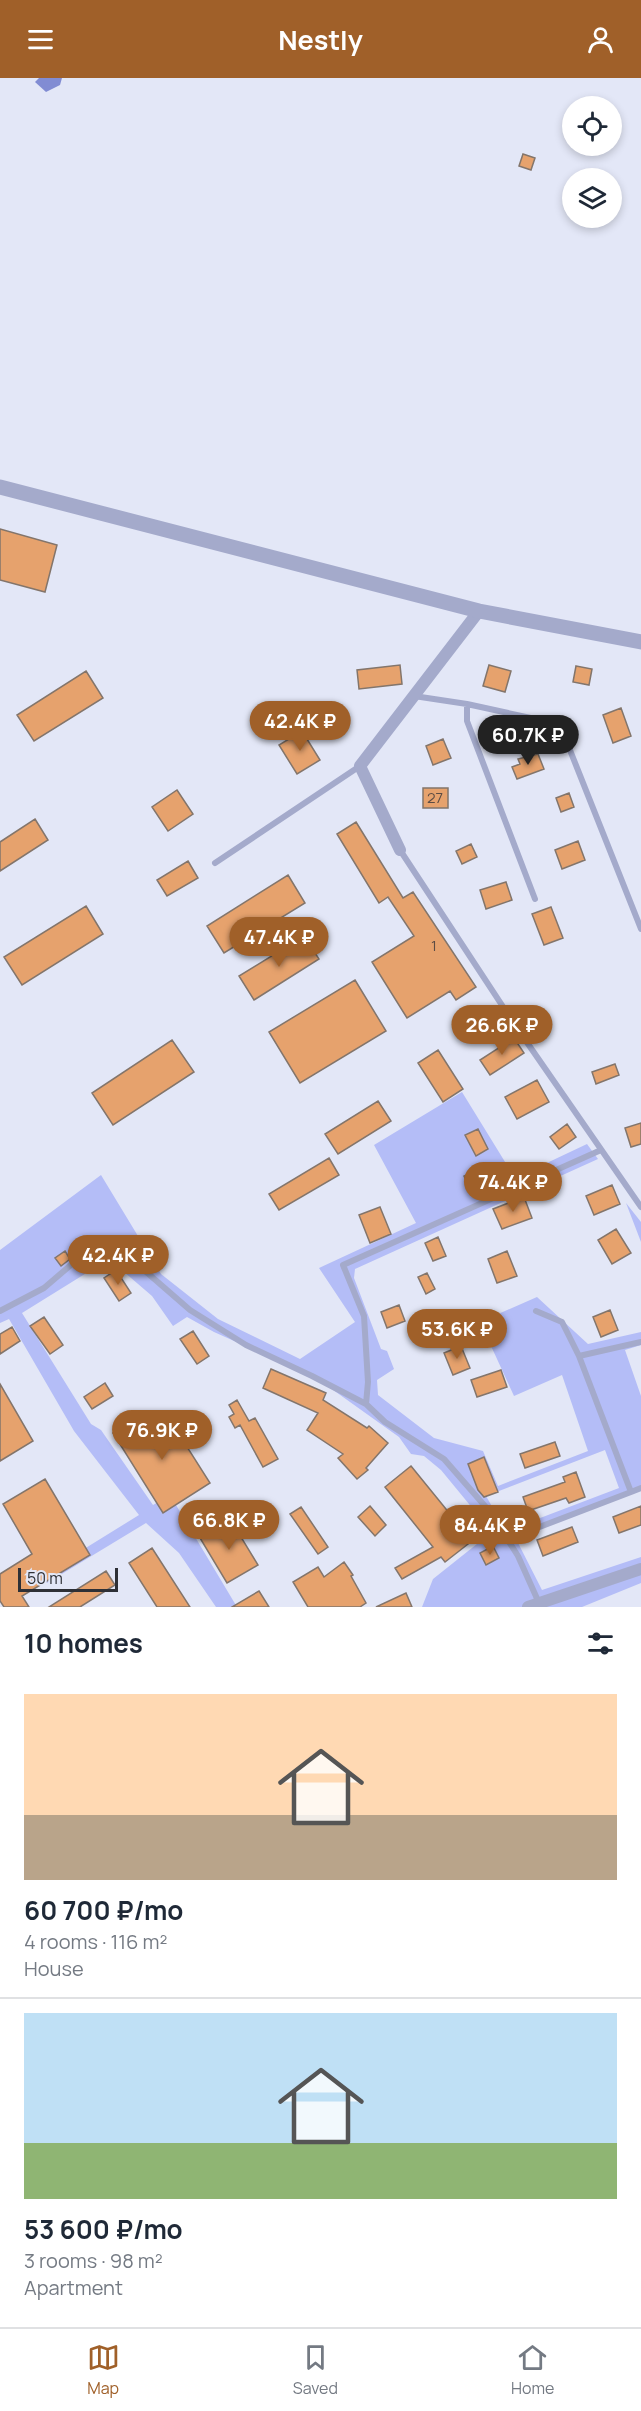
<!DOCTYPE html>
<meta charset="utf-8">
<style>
:root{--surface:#fff;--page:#f6f6f7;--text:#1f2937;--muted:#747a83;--line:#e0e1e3;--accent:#a06029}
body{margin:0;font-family:Manrope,sans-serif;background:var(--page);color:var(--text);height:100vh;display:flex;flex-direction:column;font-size:22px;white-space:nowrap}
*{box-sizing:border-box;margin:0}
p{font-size:20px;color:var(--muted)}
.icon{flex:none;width:33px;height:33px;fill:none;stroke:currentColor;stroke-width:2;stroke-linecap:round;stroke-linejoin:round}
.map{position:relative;height:1529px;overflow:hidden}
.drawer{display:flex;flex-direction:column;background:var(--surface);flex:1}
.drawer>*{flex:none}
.fabs{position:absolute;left:562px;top:18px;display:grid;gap:12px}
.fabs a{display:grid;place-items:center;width:60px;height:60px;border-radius:50%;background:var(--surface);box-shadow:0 3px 9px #0003;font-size:30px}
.scale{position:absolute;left:18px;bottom:15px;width:100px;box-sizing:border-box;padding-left:6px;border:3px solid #2e3036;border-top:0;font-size:16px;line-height:21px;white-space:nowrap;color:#2e3036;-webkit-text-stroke:4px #e3e7f7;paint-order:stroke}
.price{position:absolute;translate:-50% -51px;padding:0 14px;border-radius:21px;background:var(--accent);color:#fff;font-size:20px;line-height:39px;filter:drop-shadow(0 2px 3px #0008)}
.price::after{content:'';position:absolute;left:50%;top:36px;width:18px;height:14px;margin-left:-9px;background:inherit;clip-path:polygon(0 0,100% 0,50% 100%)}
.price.current{background:#222;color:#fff}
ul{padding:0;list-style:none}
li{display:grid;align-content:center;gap:12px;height:318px;padding:0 24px}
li+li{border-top:2px solid var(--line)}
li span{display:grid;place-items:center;height:186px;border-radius:0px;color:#555}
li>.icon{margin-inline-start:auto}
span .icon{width:108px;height:108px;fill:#fffc;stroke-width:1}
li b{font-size:26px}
h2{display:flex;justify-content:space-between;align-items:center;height:72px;padding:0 24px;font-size:26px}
header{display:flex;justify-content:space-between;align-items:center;height:78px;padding:0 24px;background:var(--accent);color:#fff;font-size:27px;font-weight:700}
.tab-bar{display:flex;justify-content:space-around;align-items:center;height:84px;border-top:2px solid var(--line);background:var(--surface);font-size:16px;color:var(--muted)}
.tab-bar a{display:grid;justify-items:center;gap:3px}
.tab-bar .current{color:var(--accent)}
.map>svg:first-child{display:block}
.green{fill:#b4bdf7;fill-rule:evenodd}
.water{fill:#818cd3}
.building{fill:#e6a26d;stroke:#83756b;stroke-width:1.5}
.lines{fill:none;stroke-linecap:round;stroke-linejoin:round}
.service{stroke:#a4aacb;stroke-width:6}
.minor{stroke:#a4aacb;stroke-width:12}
.tertiary{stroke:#a4aacb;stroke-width:15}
.labels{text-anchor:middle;stroke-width:4.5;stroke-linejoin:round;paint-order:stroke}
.number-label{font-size:15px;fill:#5c4c44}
</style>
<header><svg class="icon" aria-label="menu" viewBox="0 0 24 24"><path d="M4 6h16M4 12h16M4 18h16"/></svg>Nestly<svg class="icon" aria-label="person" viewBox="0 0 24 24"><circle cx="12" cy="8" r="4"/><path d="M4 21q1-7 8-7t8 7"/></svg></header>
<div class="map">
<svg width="641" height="1529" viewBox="0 0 641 1529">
<rect width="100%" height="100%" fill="#e3e7f7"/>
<path class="green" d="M 462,1014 L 515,1100 L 587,1066 L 598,1081 L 355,1191 L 354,1200 L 381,1271 L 387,1273 L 394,1291 L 377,1302 L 378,1317 L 434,1360 L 483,1373 L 498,1408 L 588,1373 L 562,1297 L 514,1318 L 480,1244 L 537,1219 L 588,1266 L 641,1254 L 641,1267 L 625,1272 L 641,1318 L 641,1412 L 514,1457 L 542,1512 L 641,1479 L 641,1505 L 582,1529 L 422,1529 L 433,1501 L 492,1454 L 441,1392 L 424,1378 L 411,1376 L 399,1359 L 315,1299 L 214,1254 L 187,1239 L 173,1248 L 152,1218 L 109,1181 L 22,1235 L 91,1346 L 101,1352 L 153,1427 L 170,1417 L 237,1529 L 216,1529 L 179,1475 L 146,1445 L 47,1505 L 42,1497 L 139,1437 L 74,1353 L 9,1241 L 0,1245 L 0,1172 L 101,1097 L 161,1196 L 218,1241 L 300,1281 L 355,1244 L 319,1190 L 416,1145 L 374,1067 ZM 605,1372 L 619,1410 L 506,1453 L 486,1418 Z
M 626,1125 L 641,1144 L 641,1164 Z"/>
<path class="water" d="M 39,0 L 62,0 L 60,7 L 46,14 L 35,4 Z"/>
<path class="building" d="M 523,76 L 535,80 L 531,92 L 519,88 Z
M 0,451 L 57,467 L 45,514 L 0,502 Z
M 400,587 L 402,606 L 359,611 L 357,592 Z
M 489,587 L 511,593 L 505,614 L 483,608 Z
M 576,588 L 592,591 L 589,607 L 573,604 Z
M 86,593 L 103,620 L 34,663 L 17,637 Z
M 621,630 L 631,658 L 613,665 L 603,637 Z
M 302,653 L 320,682 L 297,696 L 279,667 Z
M 443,661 L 451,680 L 433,687 L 426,668 Z
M 538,676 L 544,691 L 517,701 L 512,689 L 520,686 L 518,681 Z
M 423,710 L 448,710 L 448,730 L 423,730 Z
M 177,712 L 193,736 L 168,753 L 152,729 Z
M 569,715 L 574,729 L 561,734 L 556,720 Z
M 35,741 L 48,762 L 0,793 L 0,764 Z
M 356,744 L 403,820 L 413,814 L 476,909 L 456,922 L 450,913 L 407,940 L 372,884 L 414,858 L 388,819 L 379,825 L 337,756 Z
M 578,763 L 585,782 L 562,791 L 555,772 Z
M 471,766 L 477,779 L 462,786 L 456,773 Z
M 188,783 L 198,800 L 167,818 L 157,802 Z
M 288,797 L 305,825 L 224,875 L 207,848 Z
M 506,804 L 512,822 L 486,831 L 480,812 Z
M 86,828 L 103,856 L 22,907 L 4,879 Z
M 551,829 L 563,860 L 544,867 L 532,836 Z
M 304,858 L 319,881 L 254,922 L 239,898 Z
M 355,902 L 386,953 L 300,1005 L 269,954 Z
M 514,960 L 524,975 L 490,997 L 480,982 Z
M 172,962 L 194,994 L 113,1047 L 92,1015 Z
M 438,972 L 463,1011 L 443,1024 L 418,985 Z
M 615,986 L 619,997 L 596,1006 L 592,994 Z
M 537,1002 L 549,1024 L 517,1041 L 505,1019 Z
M 378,1023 L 391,1043 L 338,1076 L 325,1056 Z
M 641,1045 L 641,1066 L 631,1069 L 625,1050 Z
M 567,1046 L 576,1059 L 559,1071 L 550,1059 Z
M 478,1051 L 488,1071 L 476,1078 L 465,1057 Z
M 329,1080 L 339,1097 L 279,1132 L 269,1116 Z
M 477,1092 L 487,1113 L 474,1119 L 464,1098 Z
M 612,1107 L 620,1126 L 594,1137 L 586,1118 Z
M 524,1119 L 532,1140 L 502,1151 L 493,1131 Z
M 380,1129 L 391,1156 L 370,1165 L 359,1137 Z
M 616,1151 L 631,1175 L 612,1186 L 598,1162 Z
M 438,1159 L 446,1178 L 433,1183 L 425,1165 Z
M 65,1173 L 70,1181 L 61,1188 L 55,1180 Z
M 507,1173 L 517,1198 L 497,1205 L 488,1181 Z
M 116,1192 L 131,1215 L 119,1223 L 104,1200 Z
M 427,1195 L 435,1211 L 426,1216 L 418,1199 Z
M 399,1227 L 405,1243 L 387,1250 L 381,1234 Z
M 610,1232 L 618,1252 L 601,1259 L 593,1239 Z
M 44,1239 L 63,1267 L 50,1276 L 30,1248 Z
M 12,1249 L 20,1263 L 0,1276 L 0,1256 Z
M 193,1253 L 209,1278 L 197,1286 L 180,1261 Z
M 461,1268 L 470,1290 L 453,1297 L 444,1275 Z
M 271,1291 L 326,1315 L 323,1322 L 367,1350 L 369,1348 L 388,1365 L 366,1390 L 368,1392 L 357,1401 L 338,1380 L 343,1376 L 307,1352 L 318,1335 L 263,1310 Z
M 501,1292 L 507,1309 L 477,1319 L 471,1302 Z
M 105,1305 L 113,1318 L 92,1331 L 84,1319 Z
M 0,1306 L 33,1363 L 0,1383 Z
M 237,1322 L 249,1343 L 255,1340 L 278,1381 L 263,1389 L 240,1347 L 235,1350 L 229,1339 L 234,1336 L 229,1327 Z
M 148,1333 L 158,1350 L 170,1342 L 210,1405 L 163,1435 L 113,1355 Z
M 555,1364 L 560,1378 L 525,1390 L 520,1376 Z
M 484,1379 L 498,1414 L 484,1419 L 478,1412 L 468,1386 Z
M 411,1388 L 472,1463 L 445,1484 L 441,1479 L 402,1501 L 395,1490 L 433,1469 L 385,1409 Z
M 576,1394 L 585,1419 L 569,1425 L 566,1420 L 528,1433 L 523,1419 L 565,1404 L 563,1399 Z
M 45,1401 L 90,1477 L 22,1518 L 29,1529 L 4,1529 L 0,1523 L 0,1496 L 32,1476 L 3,1426 Z
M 370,1428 L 386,1447 L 375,1458 L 358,1439 Z
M 641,1428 L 641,1447 L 619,1455 L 613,1439 Z
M 301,1429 L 328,1469 L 318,1476 L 290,1436 Z
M 230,1441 L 258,1487 L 227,1505 L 200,1460 Z
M 572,1449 L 578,1464 L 543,1478 L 537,1462 Z
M 493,1468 L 499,1480 L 486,1487 L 480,1475 Z
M 152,1470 L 190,1529 L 157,1529 L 129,1485 Z
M 344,1484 L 353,1497 L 351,1498 L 366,1525 L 360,1529 L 308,1529 L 293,1504 L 318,1489 L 324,1499 Z
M 106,1493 L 115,1507 L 80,1529 L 49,1529 Z
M 259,1513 L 269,1529 L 232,1529 Z
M 406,1515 L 412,1529 L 376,1529 Z"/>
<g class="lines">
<path class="service" d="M 414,618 L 467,626 L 549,644 L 558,649 L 564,657 L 641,851
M 467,626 L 467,643 L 535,821
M 400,772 L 517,950 L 641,1129
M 215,785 L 360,688
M 0,1233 L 44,1210 L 79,1180 L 96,1170 L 108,1168 L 129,1179 L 190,1232 L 246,1267 L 312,1298 L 366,1326
M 536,1233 L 562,1244 L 579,1278
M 631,1414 L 641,1410
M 508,1461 L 631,1414 L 579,1278 L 641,1264
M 539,1525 L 518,1478 L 491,1435 L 444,1381 L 385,1344 L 366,1326 L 368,1304 L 364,1238 L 343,1187 L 601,1072"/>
<path class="minor" d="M 400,772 L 360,688 L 479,533
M 528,1529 L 641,1491"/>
<path class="tertiary" d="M 0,409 L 479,533 L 641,564"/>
</g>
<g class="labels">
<g class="number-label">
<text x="435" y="725">27</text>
<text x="434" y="873">1</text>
</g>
</g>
</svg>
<div class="fabs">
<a><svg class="icon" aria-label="locate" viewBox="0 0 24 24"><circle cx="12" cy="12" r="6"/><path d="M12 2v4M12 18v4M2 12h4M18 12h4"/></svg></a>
<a><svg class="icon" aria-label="layers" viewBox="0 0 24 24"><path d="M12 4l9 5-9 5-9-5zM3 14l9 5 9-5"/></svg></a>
</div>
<div class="scale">50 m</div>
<b class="price" style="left:300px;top:674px">42.4K ₽</b>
<b class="price current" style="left:528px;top:688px">60.7K ₽</b>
<b class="price" style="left:279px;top:890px">47.4K ₽</b>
<b class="price" style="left:502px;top:978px">26.6K ₽</b>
<b class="price" style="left:513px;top:1135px">74.4K ₽</b>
<b class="price" style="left:118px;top:1208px">42.4K ₽</b>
<b class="price" style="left:457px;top:1282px">53.6K ₽</b>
<b class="price" style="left:162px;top:1383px">76.9K ₽</b>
<b class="price" style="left:229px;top:1473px">66.8K ₽</b>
<b class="price" style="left:490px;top:1478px">84.4K ₽</b>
</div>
<section class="drawer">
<h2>10 homes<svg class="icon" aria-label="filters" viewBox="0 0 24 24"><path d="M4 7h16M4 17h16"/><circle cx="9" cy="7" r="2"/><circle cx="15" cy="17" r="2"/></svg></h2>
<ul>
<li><span style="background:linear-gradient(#ffd9b3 65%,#b9a48a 0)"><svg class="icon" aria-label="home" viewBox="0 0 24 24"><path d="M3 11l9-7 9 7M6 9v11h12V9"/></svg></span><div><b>60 700 ₽/mo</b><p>4 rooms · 116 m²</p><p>House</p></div></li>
<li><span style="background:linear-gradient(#bfe0f5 70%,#8fb573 0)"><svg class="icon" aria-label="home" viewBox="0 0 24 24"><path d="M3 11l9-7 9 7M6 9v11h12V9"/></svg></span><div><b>53 600 ₽/mo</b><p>3 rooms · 98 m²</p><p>Apartment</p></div></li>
</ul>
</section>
<nav class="tab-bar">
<a class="current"><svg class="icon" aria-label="map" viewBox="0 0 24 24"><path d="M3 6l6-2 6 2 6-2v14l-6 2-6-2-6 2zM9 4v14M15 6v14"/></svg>Map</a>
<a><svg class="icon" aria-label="saved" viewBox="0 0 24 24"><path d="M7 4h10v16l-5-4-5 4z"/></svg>Saved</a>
<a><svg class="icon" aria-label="home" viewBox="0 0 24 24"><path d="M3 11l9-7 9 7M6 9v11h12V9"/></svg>Home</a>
</nav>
